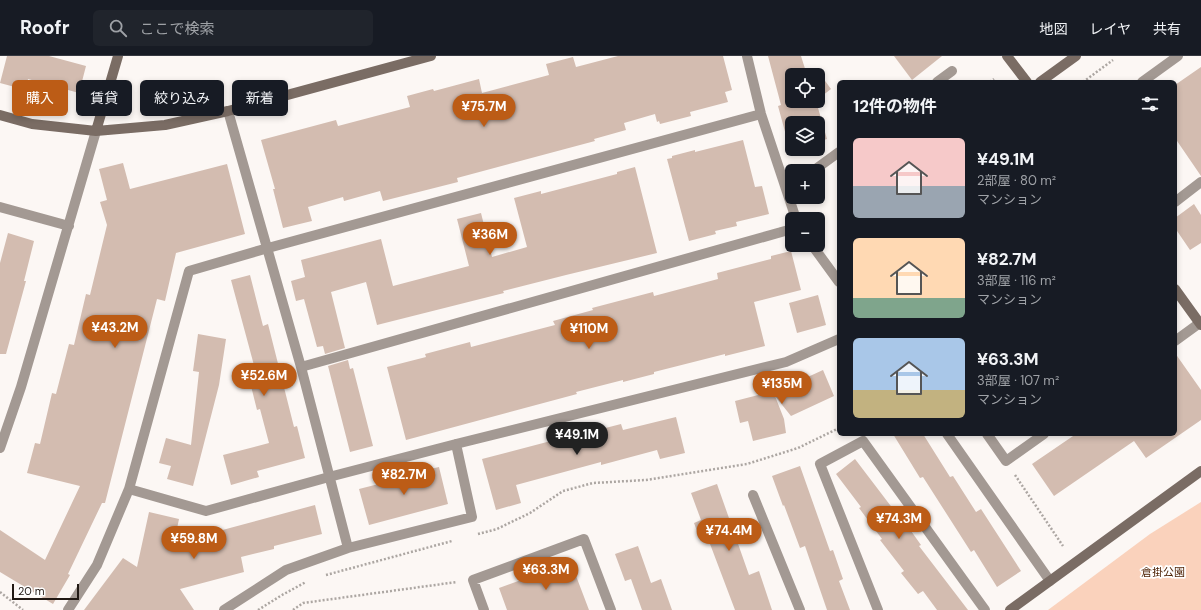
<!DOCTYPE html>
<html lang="ja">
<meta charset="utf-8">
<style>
:root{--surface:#171b24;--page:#20242c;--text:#f1f3f6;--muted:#9ea1a6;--line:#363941;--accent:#bc5c16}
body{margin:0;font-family:"DM Sans","Noto Sans JP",sans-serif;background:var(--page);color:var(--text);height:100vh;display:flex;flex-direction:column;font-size:15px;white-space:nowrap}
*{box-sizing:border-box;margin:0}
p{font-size:13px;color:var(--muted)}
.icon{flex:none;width:22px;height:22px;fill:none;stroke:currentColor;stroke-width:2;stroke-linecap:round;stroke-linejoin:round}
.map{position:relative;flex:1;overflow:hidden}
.details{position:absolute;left:837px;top:24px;width:340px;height:356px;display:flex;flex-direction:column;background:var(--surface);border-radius:6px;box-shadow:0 2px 6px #0003}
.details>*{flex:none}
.guide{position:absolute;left:12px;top:24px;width:380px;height:36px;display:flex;gap:8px}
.buttons{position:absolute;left:785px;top:12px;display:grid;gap:8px}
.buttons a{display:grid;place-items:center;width:40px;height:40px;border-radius:6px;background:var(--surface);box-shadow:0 2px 6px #0003;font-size:20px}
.scale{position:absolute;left:12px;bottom:10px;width:67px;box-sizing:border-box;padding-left:4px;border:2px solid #211914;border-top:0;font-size:11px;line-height:14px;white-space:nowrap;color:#211914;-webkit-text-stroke:3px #fff;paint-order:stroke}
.price{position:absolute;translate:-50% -34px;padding:0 9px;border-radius:14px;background:var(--accent);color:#fff;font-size:13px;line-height:26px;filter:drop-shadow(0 1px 2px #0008)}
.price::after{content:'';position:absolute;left:50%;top:24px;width:12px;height:9px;margin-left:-6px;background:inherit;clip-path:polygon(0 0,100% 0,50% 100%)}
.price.on{background:#222;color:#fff}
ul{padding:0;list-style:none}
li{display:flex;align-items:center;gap:12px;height:100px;padding:0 16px}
li span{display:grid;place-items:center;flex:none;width:112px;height:80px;border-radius:6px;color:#555}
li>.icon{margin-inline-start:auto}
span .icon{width:48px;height:48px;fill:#fffc;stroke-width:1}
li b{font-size:17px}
h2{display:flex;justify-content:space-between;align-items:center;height:48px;padding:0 16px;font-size:17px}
.pill{padding:0 14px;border-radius:6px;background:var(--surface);box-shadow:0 2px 6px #0003;font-size:14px;line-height:36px}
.pill.on{background:var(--accent);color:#fff}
header{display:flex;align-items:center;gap:24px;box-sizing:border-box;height:56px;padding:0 20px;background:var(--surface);border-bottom:1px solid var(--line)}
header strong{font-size:19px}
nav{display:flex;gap:22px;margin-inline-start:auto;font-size:14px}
.search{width:280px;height:36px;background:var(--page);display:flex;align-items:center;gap:10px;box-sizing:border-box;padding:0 14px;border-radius:6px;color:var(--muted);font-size:15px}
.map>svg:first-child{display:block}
.green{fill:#fad2bc}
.building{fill:#d3bcb0}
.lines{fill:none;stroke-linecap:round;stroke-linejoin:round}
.path{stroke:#aca6a2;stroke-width:2.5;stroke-dasharray:2 2;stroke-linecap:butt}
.street{stroke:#a39993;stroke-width:10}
.secondary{stroke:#7a6c64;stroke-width:10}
.labels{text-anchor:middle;stroke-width:3.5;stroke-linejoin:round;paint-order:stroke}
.park-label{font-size:11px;fill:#4e2306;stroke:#fff}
</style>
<header>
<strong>Roofr</strong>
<div class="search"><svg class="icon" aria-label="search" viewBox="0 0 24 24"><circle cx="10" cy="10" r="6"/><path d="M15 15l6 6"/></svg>ここで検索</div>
<nav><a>地図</a><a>レイヤ</a><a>共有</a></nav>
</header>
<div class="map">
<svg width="1201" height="554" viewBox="0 0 1201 554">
<rect width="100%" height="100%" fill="#fcf7f4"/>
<path class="green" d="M 1201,446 L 1201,554 L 1048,554 L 1150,478 Z"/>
<path class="building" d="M 7,0 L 49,0 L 86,10 L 79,37 L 28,23 L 26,34 L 0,27 Z
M 618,0 L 723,0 L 732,34 L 725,36 L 728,46 L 690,56 L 691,60 L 660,68 L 659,65 L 657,66 L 655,58 L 624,67 L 626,74 L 594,83 L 595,85 L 457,122 L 458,126 L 383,145 L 380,135 L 344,145 L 343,141 L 308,151 L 312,165 L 283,172 L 273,133 L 275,133 L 261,84 L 336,64 L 338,70 L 410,51 L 407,40 L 433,33 L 434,35 L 479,23 L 482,37 L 549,19 L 546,8 L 573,1 L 576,11 Z
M 768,0 L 801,0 L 807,19 L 792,19 L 792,45 L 816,45 L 827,83 L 818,86 L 818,67 L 792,67 L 792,93 L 794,93 L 790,94 L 778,50 L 781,49 Z
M 894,0 L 942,0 L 912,24 Z
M 1201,11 L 1201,120 L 1175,82 L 1175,29 Z
M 820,18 L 831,33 L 818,43 L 818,19 Z
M 743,84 L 755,131 L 762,130 L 769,158 L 736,166 L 737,170 L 715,175 L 716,178 L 689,185 L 667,103 L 672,102 L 672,100 L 695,94 L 695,96 Z
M 123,107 L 130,133 L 227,108 L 245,178 L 176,197 L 165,245 L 157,243 L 105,447 L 102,447 L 68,518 L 70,519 L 53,548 L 0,516 L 0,474 L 45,504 L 80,430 L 27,417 L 35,387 L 40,388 L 52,337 L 56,338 L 69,288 L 74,289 L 86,238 L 90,239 L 107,169 L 100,146 L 107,144 L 99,113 Z
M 635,111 L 657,197 L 566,219 L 503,235 L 504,237 L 377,269 L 366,226 L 331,236 L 345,292 L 325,298 L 323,290 L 317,291 L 304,243 L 296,245 L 291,225 L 305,221 L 301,204 L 381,183 L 393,230 L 469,210 L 457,163 L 481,157 L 492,201 L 527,191 L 514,142 L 541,135 L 541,138 L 617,118 L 617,116 Z
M 1194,148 L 1201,159 L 1201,187 L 1190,194 L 1175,172 L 1175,162 Z
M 8,177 L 34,185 L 24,225 L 26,225 L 6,298 L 0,298 L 0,207 Z
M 791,195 L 801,234 L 754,246 L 765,290 L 725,300 L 725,298 L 654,316 L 654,318 L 623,326 L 623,324 L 576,336 L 577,338 L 406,384 L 387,311 L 426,301 L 425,298 L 470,286 L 471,291 L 555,269 L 553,265 L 593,254 L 592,252 L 653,236 L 654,240 L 718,223 L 717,217 L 771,203 L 771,200 Z
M 250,219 L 263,270 L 268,268 L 294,371 L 297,370 L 305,402 L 257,415 L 259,421 L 231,429 L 223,399 L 269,387 L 260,353 L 257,354 L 251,330 L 259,328 L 231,224 Z
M 818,239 L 826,269 L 797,277 L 789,247 Z
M 198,278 L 226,283 L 219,329 L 193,430 L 167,423 L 171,410 L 159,407 L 166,382 L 191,389 L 199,316 L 193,315 Z
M 1175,297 L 1201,334 L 1201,364 L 1146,402 L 1134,385 L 1054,440 L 1032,408 L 1076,378 L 1175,378 Z
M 348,304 L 350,313 L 353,312 L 373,390 L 350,396 L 328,310 Z
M 823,314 L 834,340 L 791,360 L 775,340 L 784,363 L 786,377 L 753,385 L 748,365 L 740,367 L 735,345 L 800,328 L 799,325 Z
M 676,361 L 685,397 L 660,403 L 657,394 L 601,409 L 601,406 L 516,429 L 521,447 L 496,454 L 482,403 L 585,376 L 586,377 L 621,368 L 623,374 Z
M 893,378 L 923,378 L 950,421 L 953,420 L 976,456 L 981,453 L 1021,515 L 997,531 L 974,494 L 971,496 L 923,421 L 920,422 Z
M 855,403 L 903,466 L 904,465 L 921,489 L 919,490 L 968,554 L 937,554 L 923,535 L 918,538 L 901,517 L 904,515 L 880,484 L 882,483 L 859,452 L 861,451 L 836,418 Z
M 800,410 L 830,495 L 833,494 L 843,523 L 839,525 L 850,554 L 827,554 L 805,490 L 800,492 L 784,449 L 783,450 L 772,420 Z
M 439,411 L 448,448 L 369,469 L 359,433 L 410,420 L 409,418 Z
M 717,428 L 749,519 L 759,515 L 772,554 L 735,554 L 707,480 L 700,483 L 694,467 L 701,464 L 691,437 Z
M 315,449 L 322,478 L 274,490 L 274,493 L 241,501 L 244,516 L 180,533 L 194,554 L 84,554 L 123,502 L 137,511 L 149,456 L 179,463 L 174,487 Z
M 638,490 L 651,527 L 661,523 L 672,554 L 642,554 L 631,523 L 625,525 L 615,498 Z
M 570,504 L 589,554 L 507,554 L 499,532 L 543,516 L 543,514 Z"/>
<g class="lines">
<path class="path" d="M 990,26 L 994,23
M 1083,26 L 1113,4
M 1015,419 L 1063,490
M 478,478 L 497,473 L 530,457 L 563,435 L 593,427 L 646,424 L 747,408 L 798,392 L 839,372
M 326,519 L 452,485
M 0,536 L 23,554
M 258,554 L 282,539 L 306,526
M 293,554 L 303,547 L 457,526"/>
<path class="street" d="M 747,0 L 761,58 L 796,163
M 937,26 L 952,15
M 1142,26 L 1178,0
M 228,55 L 301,311 L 348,492
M 813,115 L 839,96
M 1175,146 L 1201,126
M 0,151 L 69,170
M 812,189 L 839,226
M 1175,285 L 1201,266
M 301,311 L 792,173
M 947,378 L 1050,525
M 987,378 L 1006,405 L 1044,378
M 0,392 L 21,331 L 96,75
M 129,433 L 206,455 L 329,421 L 456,388 L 786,306 L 839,283
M 753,439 L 800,554
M 68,554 L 97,509 L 129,433 L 189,215 L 268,192 L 761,58
M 224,554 L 286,514 L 348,492 L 472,461 L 456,388
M 484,554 L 473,524 L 584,483 L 611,554
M 878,554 L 820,408 L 863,385 L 985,554"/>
<path class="secondary" d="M 1007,0 L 1027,26
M 1040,26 L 1076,0
M 0,59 L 32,68 L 96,75 L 165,69 L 228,55 L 431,0
M 96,75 L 118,0
M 1175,233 L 1201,269
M 1010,554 L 1201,415"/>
</g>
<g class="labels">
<g class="park-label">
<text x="1163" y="520">倉掛公園</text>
</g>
</g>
</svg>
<div class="buttons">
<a><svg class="icon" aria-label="locate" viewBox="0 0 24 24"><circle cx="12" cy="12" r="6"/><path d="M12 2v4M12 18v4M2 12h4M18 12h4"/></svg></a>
<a><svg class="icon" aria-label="layers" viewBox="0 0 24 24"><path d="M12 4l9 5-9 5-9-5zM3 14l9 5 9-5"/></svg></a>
<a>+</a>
<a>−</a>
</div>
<div class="scale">20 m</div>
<b class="price" style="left:484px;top:72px">¥75.7M</b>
<b class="price" style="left:490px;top:200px">¥36M</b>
<b class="price" style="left:115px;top:293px">¥43.2M</b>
<b class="price" style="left:589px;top:294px">¥110M</b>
<b class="price" style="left:264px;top:341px">¥52.6M</b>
<b class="price" style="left:782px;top:349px">¥135M</b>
<b class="price on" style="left:577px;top:400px">¥49.1M</b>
<b class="price" style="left:404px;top:440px">¥82.7M</b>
<b class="price" style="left:899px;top:484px">¥74.3M</b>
<b class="price" style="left:729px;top:496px">¥74.4M</b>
<b class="price" style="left:194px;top:504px">¥59.8M</b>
<b class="price" style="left:546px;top:535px">¥63.3M</b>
<div class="guide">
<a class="pill on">購入</a>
<a class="pill">賃貸</a>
<a class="pill">絞り込み</a>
<a class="pill">新着</a>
</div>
<section class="details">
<h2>12件の物件<svg class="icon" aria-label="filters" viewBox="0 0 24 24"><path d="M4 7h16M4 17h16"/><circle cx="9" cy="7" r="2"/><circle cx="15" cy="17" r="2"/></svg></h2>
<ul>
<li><span style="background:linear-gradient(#f6c9c9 60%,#9aa5b1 0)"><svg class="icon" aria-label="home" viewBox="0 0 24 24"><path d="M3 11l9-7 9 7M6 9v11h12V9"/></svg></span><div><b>¥49.1M</b><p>2部屋 · 80 m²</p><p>マンション</p></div></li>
<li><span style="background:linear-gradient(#ffd9b3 75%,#7fa58c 0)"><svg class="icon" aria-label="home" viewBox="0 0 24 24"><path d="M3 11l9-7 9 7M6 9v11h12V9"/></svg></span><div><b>¥82.7M</b><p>3部屋 · 116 m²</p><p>マンション</p></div></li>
<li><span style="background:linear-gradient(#a9c7e8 65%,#c2b280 0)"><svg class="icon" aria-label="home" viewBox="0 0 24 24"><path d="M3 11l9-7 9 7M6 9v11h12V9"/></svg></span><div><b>¥63.3M</b><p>3部屋 · 107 m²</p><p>マンション</p></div></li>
</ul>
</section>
</div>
